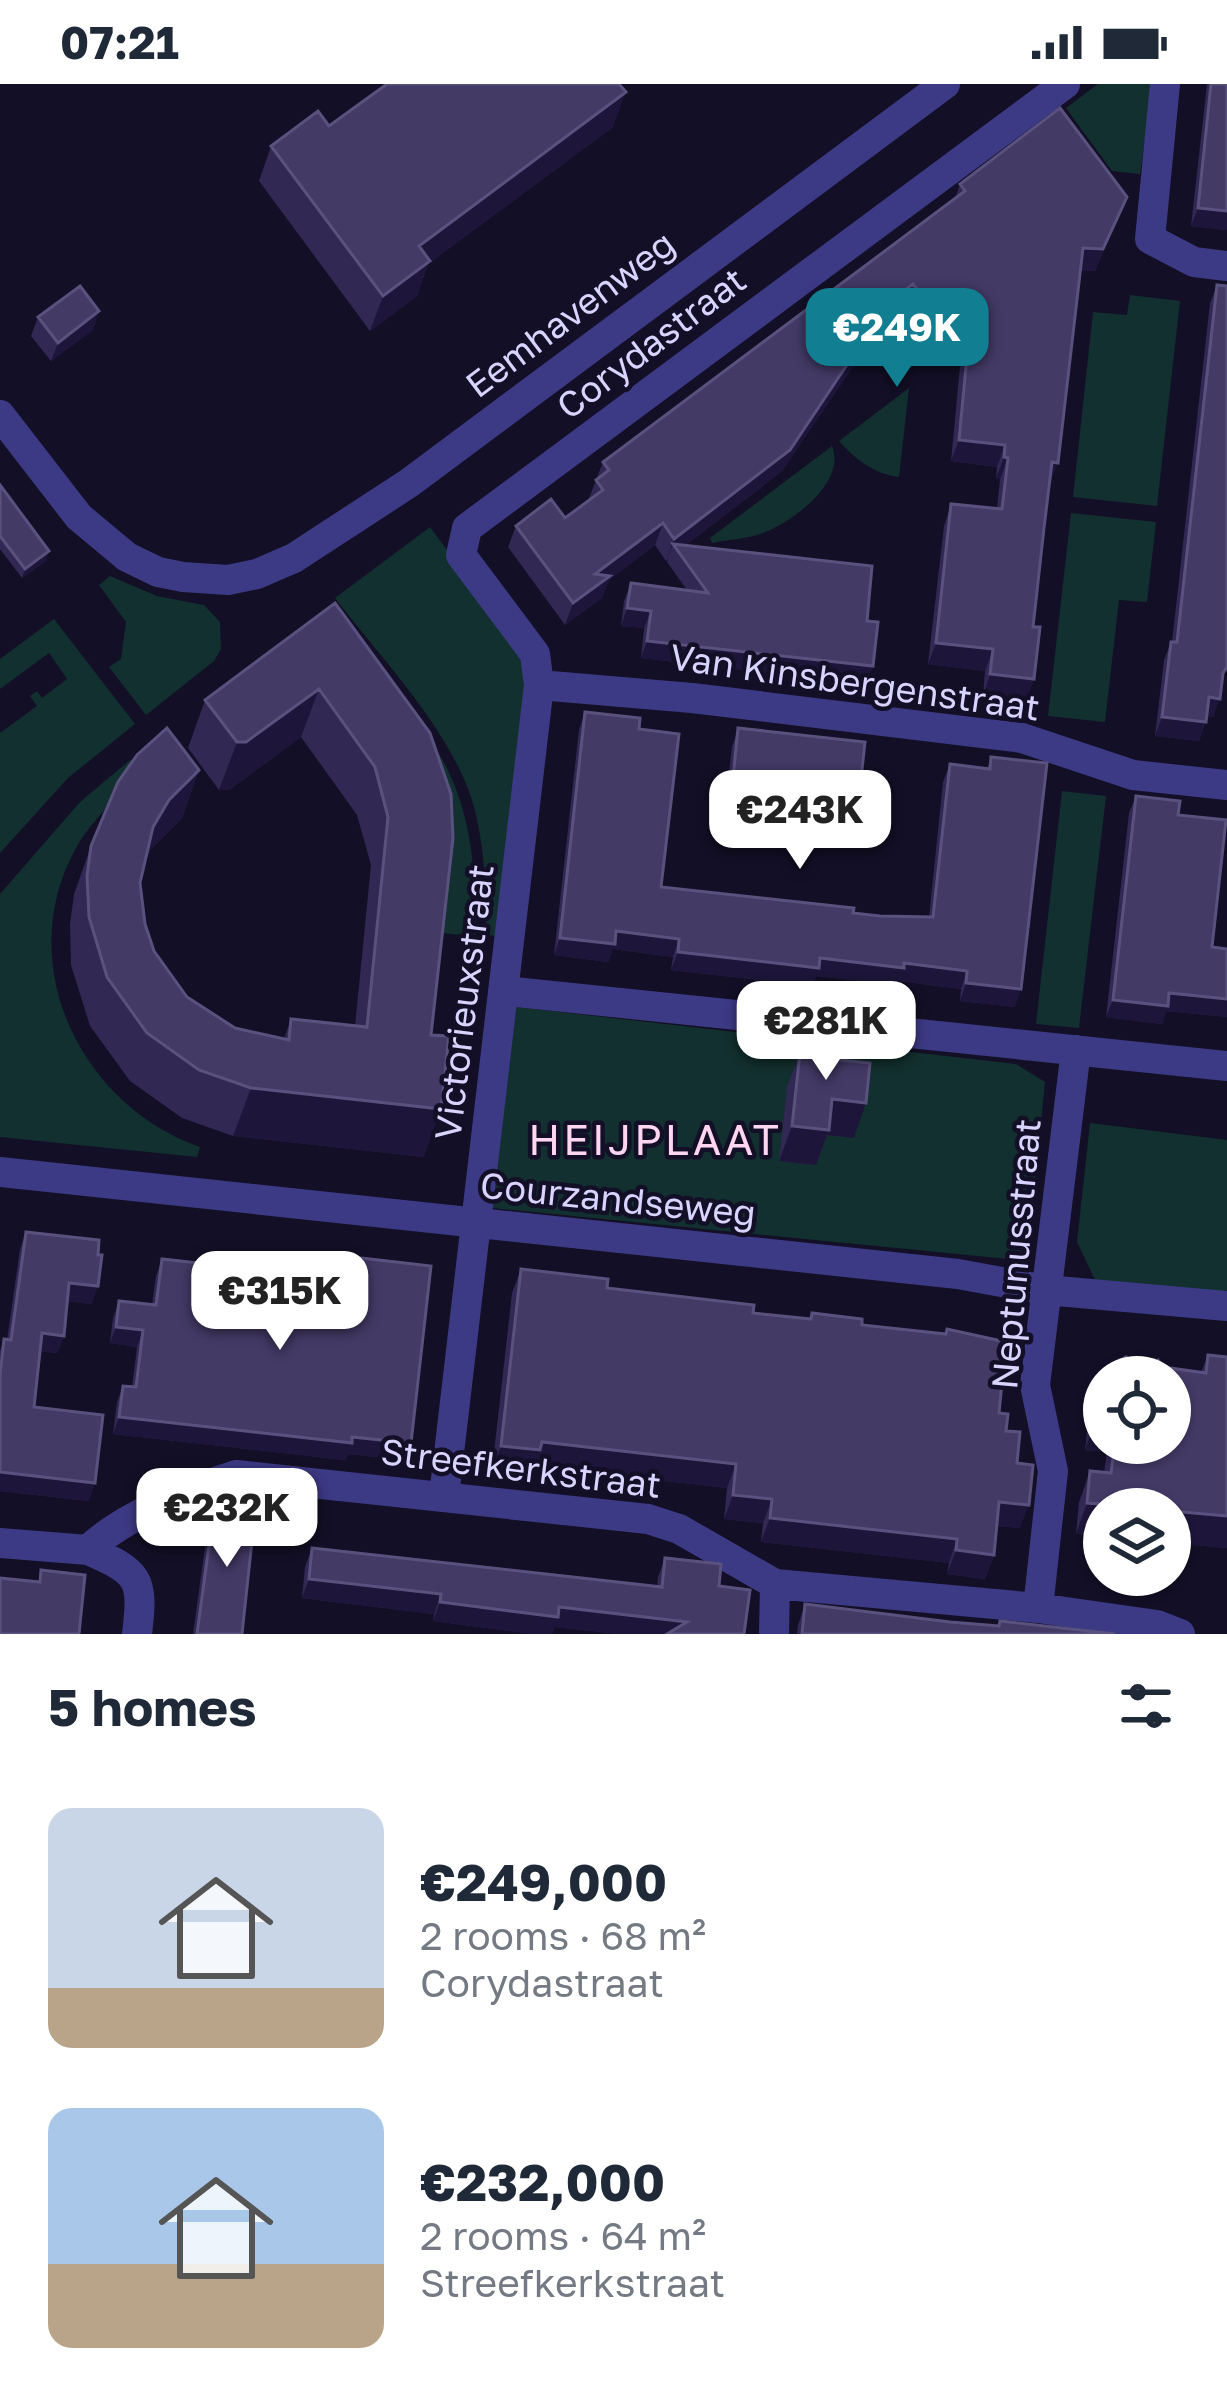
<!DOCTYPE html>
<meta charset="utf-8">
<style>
:root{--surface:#fff;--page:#f6f6f7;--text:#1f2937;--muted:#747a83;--accent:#117e91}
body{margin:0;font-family:"Golos Text",sans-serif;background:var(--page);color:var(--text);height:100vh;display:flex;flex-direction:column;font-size:45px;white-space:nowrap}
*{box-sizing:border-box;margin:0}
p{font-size:39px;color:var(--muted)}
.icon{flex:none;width:66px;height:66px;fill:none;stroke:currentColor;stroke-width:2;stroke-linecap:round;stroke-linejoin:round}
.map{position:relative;height:1550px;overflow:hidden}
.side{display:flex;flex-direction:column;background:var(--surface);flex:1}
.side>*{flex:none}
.fabs{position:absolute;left:1083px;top:1272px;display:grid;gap:24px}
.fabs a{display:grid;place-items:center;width:108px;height:108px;border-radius:50%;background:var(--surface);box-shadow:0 3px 9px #0004;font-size:60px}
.price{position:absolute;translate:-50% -102px;padding:0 27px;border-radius:24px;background:#fff;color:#222;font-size:39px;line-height:78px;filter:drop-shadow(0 3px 6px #0008)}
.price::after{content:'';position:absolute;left:50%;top:72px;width:36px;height:27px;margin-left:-18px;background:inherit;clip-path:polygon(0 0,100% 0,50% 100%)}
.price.current{background:var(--accent);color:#fff}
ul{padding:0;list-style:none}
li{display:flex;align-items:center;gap:36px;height:300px;padding:0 48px}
li span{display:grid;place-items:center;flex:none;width:336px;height:240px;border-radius:24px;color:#555}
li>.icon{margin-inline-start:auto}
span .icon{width:144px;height:144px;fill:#fffc;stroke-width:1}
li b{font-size:51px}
h2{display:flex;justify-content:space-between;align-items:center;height:144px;padding:0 48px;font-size:51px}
.status{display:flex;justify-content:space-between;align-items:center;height:84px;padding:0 60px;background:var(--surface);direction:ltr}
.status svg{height:33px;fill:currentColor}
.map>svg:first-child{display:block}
.green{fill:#12302f}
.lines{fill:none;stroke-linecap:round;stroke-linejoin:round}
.minor{stroke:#3d3a85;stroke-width:30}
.wall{fill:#312854}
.shaded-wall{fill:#1d163a}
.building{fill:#433a66;stroke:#5a527e;stroke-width:3}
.labels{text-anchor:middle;stroke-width:9;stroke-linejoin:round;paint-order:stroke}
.street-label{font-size:36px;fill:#d9d4ff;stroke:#130f26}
.quarter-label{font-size:42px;letter-spacing:3px;fill:#ffd6f0;stroke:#130f26}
</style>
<div class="status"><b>07:21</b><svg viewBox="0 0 49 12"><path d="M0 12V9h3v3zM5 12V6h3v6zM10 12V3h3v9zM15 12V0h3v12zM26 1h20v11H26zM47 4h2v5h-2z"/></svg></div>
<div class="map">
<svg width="1227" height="1550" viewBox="0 0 1227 1550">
<rect width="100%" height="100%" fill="#130f26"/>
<path class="green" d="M 1098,0 L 1153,0 L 1140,90 L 1112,87 L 1066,24 Z
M 1130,211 L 1180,217 L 1157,422 L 1073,413 L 1093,228 L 1127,231 Z
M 909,304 L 899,393 C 874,390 855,375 839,357 Z
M 832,362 C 846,397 797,434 768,447 C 751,455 730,455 712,459 L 710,454 Z
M 1071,429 L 1156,438 L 1147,518 L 1119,516 L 1105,638 L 1048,632 Z
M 430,443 L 526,573 L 528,585 L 498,852 L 486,851 C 486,805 485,757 471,713 C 447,642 380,573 335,514 Z
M 110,492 L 157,512 L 204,521 L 220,538 L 221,565 L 214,577 L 146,631 L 109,583 L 121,575 L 126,538 L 99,501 Z
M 54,535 L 135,640 L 68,694 L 0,769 L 0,649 L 37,622 L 30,612 L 37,607 L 42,614 L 67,595 L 49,569 L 0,605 L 0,575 Z
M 380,590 C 398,615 419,639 436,665 C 472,721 476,787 476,853 L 442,849 Z
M 130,676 L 144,690 C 118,712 93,734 76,764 C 12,879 80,1021 200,1063 L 197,1073 L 0,1053 L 0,810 L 80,718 Z
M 1062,707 L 1106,712 L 1079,944 L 1036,940 Z
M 516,923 L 1016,980 L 1045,998 L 1027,1177 L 492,1124 Z
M 1090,1039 L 1227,1056 L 1227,1211 L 1096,1198 L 1077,1158 Z"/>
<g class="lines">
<path class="minor" d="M 1165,0 L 1150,155 L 1194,178 L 1227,182
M 0,331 L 79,433 L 127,473 L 158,488 L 183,493 L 228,496 L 257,490 L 294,474 L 409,399 L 945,0
M 539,601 L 692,614 L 1022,654 L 1133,691 L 1227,701
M 506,907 L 1227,982
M 0,1088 L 958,1190 L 1046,1206 L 1227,1222
M 444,1412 L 539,601 L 535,570 L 461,471 L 467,444 L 1065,0
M 0,1459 L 88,1466 C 121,1433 191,1405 236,1391 L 648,1435 L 679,1445 L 775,1500 L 1038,1524 L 1157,1541 L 1180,1550
M 88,1466 C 139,1488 144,1494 137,1550
M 1038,1524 L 1053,1387 L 1035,1301 L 1076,966
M 774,1550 L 775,1500"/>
</g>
<path class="wall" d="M 1207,0 L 1227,0 L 1227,146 L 1191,142 Z
M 329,42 L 613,43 L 428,180 L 417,212 L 370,247 L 259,97 L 271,62 Z
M 960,100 L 1127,113 L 1095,187 L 1080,186 L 1049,400 L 1033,543 L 1034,595 L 1026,617 L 983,612 L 985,587 L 928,580 L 944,442 L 951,420 L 997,424 L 1000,395 L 996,394 L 997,383 L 951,377 L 963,251 L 940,269 L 905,222 L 882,240 L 782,387 L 686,461 L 867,537 L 867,600 L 641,574 L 644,544 L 621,542 L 624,517 L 631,499 L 687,506 L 667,478 L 668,475 L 666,477 L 655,461 L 609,496 L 602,514 L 565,541 L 508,463 L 516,442 L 565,434 L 588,417 L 603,378 L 955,115 Z
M 1217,201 L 1224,595 L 1222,599 L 1213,633 L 1207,632 L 1199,657 L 1155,652 L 1164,576 L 1171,558 L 1172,558 L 1210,219 Z
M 38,233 L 93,246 L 51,277 L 31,252 Z
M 0,401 L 46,477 L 22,494 L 0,465 Z
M 335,519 L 430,649 L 431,951 L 424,1073 L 233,1052 L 182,1034 L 130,997 L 90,942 L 71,881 L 70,840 L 74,810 L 91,762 L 199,686 L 182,734 L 152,764 L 146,773 L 140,799 L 145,840 L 154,867 L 187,913 L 235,944 L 284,955 L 291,935 L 355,942 L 371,781 L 357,731 L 301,653 L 229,706 L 219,706 L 188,664 L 205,616 Z
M 585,628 L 639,645 L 661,803 L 880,832 L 929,833 L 943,698 L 950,680 L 987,685 L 991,673 L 1015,923 L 960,917 L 961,905 L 899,897 L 897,901 L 816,892 L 813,902 L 671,886 L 673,873 L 613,865 L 608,878 L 554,871 L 579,646 Z
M 738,644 L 859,713 L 852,732 L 750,720 L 751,715 L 726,712 L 732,663 Z
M 1136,712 L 1178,731 L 1212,863 L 1227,865 L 1227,933 L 1166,927 L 1162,940 L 1106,933 L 1129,729 Z
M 800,969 L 854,1054 L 827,1051 L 816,1081 L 779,1077 L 787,1003 Z
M 26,1148 L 92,1220 L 67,1217 L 64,1252 L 57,1269 L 40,1267 L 34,1323 L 89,1417 L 0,1407 L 0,1267 L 4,1255 L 7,1256 L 20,1165 Z
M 344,1172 L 405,1376 L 348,1370 L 345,1376 L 113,1350 L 117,1318 L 123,1302 L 132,1303 L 137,1263 L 110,1259 L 113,1234 L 119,1217 L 152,1221 L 156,1192 L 162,1175 L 282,1235 L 332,1241 L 338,1189 Z
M 521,1185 L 607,1204 L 753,1229 L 810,1235 L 812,1229 L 862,1241 L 945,1250 L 947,1245 L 999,1329 L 1006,1347 L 1020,1444 L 997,1442 L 994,1471 L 985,1495 L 947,1490 L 949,1479 L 761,1458 L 763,1439 L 724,1435 L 727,1404 L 535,1382 L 532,1390 L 492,1386 L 512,1209 Z
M 1208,1271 L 1227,1464 L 1170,1459 L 1170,1425 L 1076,1450 L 1079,1418 L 1090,1387 L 1104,1389 L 1107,1368 L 1085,1366 L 1089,1328 L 1100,1297 L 1104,1359 L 1170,1359 L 1170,1293 L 1109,1293 L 1113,1281 L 1163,1283 L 1201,1288 Z
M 215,1417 L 242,1550 L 193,1550 L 209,1434 Z
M 312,1464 L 657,1503 L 658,1493 L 665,1474 L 719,1502 L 744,1550 L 620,1550 L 554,1543 L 552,1550 L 532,1550 L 433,1537 L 434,1530 L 302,1514 L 305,1483 Z
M 805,1520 L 950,1538 L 1115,1550 L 797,1550 L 798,1541 Z"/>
<path class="shaded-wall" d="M 626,8 L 613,43 L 428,180 L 417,212 L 370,247 L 383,212 L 419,162 Z
M 1127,113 L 1095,187 L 1075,185 L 1083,164 Z
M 1198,124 L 1227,127 L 1227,146 L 1191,142 Z
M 913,200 L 905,222 L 882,240 L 782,387 L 678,467 L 673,460 L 666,477 L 674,455 L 889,218 Z
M 99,227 L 93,246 L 51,277 L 58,259 Z
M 971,230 L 963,251 L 940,269 L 948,247 Z
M 959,356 L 1005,361 L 997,383 L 951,377 Z
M 1004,373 L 1008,374 L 1000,395 L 996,394 Z
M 1052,378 L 1058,379 L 1050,400 L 1044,400 Z
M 663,439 L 655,461 L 609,496 L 602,514 L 565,541 L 573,519 L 595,490 Z
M 49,467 L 46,477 L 22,494 L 25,485 Z
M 627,524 L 651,527 L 644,544 L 621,542 Z
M 647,557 L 873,582 L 867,600 L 641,574 Z
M 936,559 L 993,565 L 985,587 L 928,580 Z
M 990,590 L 1034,595 L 1026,617 L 983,612 Z
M 319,605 L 301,653 L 229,706 L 219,706 L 237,658 Z
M 1209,613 L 1220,615 L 1213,633 L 1202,632 Z
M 1162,633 L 1206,638 L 1199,657 L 1155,652 Z
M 199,686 L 182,734 L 152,764 L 136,791 L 153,743 L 169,716 Z
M 733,694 L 758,696 L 751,715 L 726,712 Z
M 757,702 L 859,713 L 852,732 L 750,720 Z
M 616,847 L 679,855 L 673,873 L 613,865 L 608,878 L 554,871 L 560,854 Z
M 678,868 L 904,879 L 967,887 L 961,905 L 899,897 L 897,901 L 816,892 L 813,902 L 671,886 Z
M 966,899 L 1021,905 L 1015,923 L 960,917 Z
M 1169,909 L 1227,915 L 1227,933 L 1166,927 L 1162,940 L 1106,933 L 1113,916 Z
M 251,1004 L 441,1025 L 424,1073 L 233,1052 Z
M 832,1015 L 866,1019 L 854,1054 L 827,1051 L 816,1081 L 779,1077 L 792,1042 Z
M 69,1199 L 98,1202 L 92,1220 L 63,1217 Z
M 116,1243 L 143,1246 L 137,1263 L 110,1259 Z
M 42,1249 L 64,1252 L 57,1269 L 35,1267 Z
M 119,1333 L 352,1353 L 411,1359 L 405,1376 L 348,1370 L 345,1376 L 113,1350 Z
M 1096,1335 L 1104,1336 L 1104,1359 L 1110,1359 L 1107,1368 L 1085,1366 Z
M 542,1358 L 736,1380 L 727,1404 L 535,1382 L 532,1390 L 492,1386 L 501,1362 Z
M 0,1388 L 95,1399 L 89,1417 L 0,1407 Z
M 733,1411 L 772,1415 L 763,1439 L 724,1435 Z
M 999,1418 L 1029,1421 L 1020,1444 L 991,1442 Z
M 1087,1419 L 1149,1425 L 1104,1425 L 1104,1453 L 1076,1450 Z
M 1170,1427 L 1227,1432 L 1227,1464 L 1170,1459 Z
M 770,1434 L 957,1455 L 949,1479 L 761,1458 Z
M 956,1466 L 994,1471 L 985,1495 L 947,1490 Z
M 309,1495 L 441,1510 L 434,1530 L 302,1514 Z
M 440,1518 L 559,1523 L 687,1538 L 682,1550 L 620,1550 L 554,1543 L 552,1550 L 532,1550 L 433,1537 Z"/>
<path class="building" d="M 387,0 L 619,0 L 626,8 L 419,162 L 430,177 L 383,212 L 271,62 L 318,27 L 329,42 Z
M 1211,0 L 1227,0 L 1227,127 L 1198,124 Z
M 1060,24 L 1127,113 L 1103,165 L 1083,164 L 1058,379 L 1052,378 L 1044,444 L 1033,543 L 1040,543 L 1034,595 L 990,590 L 993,565 L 936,559 L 951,420 L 1002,425 L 1008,374 L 1004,373 L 1005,361 L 959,356 L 971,230 L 948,247 L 913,200 L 889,218 L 790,366 L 674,455 L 663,439 L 595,490 L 610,492 L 573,519 L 516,442 L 551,415 L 565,434 L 603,406 L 596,396 L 609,386 L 603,378 L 965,107 L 960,100 Z
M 1217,201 L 1227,202 L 1227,583 L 1223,589 L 1220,615 L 1209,613 L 1206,638 L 1162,633 L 1171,558 L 1177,558 Z
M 80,202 L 99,227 L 58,259 L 38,233 Z
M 0,401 L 49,467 L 25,485 L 0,452 Z
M 673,460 L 872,482 L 867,537 L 878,538 L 873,582 L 647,557 L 651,527 L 627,524 L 631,499 L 708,509 Z
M 335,519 L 430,649 L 451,710 L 453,754 L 431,951 L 449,952 L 441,1025 L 251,1004 L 199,986 L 147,949 L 107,893 L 89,833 L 87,792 L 91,762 L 118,698 L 137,671 L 167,644 L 199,686 L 169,716 L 153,743 L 140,799 L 145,840 L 154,867 L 187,913 L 235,944 L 289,956 L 291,935 L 367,943 L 388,733 L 375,683 L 319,605 L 246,658 L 237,658 L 205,616 Z
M 585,628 L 640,634 L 639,645 L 679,650 L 661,803 L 854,824 L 853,829 L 880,832 L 933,833 L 950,680 L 990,685 L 991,673 L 1047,679 L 1021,905 L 966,899 L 967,887 L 904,879 L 904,884 L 820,874 L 819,884 L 678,868 L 679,855 L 616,847 L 615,860 L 560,854 Z
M 738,644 L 865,658 L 859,713 L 757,702 L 758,696 L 733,694 Z
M 1136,712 L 1180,717 L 1178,731 L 1226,736 L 1212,863 L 1227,865 L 1227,915 L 1169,909 L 1168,922 L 1113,916 Z
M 823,953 L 833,959 L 841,976 L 870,979 L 866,1019 L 832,1015 L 829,1046 L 792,1042 L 800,969 L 805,957 Z
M 26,1148 L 99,1156 L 98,1171 L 102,1171 L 98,1202 L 69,1199 L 64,1252 L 42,1249 L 34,1323 L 103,1331 L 95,1399 L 0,1388 L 0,1292 L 4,1255 L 11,1256 Z
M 344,1172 L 431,1182 L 411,1359 L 352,1353 L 352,1359 L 119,1333 L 123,1302 L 136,1303 L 143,1246 L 116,1243 L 119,1217 L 156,1221 L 162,1175 L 287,1189 L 282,1235 L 336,1241 Z
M 521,1185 L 608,1195 L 607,1204 L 754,1221 L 753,1229 L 811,1235 L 812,1229 L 862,1235 L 862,1241 L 946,1250 L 947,1245 L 1006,1258 L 999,1329 L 1008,1330 L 1006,1347 L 1020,1348 L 1017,1379 L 1033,1381 L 1029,1421 L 999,1418 L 994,1471 L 956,1466 L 957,1455 L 770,1434 L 772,1415 L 733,1411 L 736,1380 L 542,1358 L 540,1366 L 501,1362 Z
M 1208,1271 L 1227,1273 L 1227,1432 L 1170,1427 L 1170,1425 L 1087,1419 L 1090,1387 L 1111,1389 L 1115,1359 L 1170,1359 L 1170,1293 L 1112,1293 L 1113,1281 L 1126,1273 L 1132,1279 L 1150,1281 L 1158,1276 L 1163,1283 L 1206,1289 Z
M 1100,1297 L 1104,1297 L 1104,1336 L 1096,1335 Z
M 215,1417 L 251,1421 L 251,1438 L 254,1438 L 242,1550 L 197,1550 Z
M 312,1464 L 662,1503 L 665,1474 L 721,1480 L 719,1502 L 750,1506 L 744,1550 L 667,1550 L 687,1538 L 559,1523 L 558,1533 L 440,1518 L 441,1510 L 309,1495 Z
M 41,1486 L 85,1491 L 79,1550 L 0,1550 L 0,1494 L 40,1498 Z
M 805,1520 L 950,1538 L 999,1542 L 1000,1537 L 1115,1550 L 802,1550 Z"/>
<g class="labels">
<g class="street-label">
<text transform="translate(570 230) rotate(-37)" y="13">Eemhavenweg</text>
<text transform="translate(651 259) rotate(-37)" y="13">Corydastraat</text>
<text transform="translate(855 598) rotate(8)" y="13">Van Kinsbergenstraat</text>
<text transform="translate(464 918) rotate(-83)" y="13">Victorieuxstraat</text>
<text transform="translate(618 1115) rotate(6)" y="13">Courzandseweg</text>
<text transform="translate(1016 1170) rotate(-85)" y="13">Neptunusstraat</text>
<text transform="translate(521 1384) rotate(7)" y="13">Streefkerkstraat</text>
</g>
<g class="quarter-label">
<text x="655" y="1071">HEIJPLAAT</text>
</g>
</g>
</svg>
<div class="fabs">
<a><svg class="icon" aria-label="locate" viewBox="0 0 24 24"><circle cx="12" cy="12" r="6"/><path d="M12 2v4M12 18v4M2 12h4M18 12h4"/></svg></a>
<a><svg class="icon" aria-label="layers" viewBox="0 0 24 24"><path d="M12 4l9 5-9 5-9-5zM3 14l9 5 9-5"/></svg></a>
</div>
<b class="price current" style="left:897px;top:306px">€249K</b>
<b class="price" style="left:800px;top:788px">€243K</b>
<b class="price" style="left:826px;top:999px">€281K</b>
<b class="price" style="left:280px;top:1269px">€315K</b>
<b class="price" style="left:227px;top:1486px">€232K</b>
</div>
<section class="side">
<h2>5 homes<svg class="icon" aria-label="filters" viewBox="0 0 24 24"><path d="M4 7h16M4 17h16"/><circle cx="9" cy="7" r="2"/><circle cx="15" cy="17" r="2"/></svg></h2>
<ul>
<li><span style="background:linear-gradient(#c9d6e8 75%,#b9a48a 0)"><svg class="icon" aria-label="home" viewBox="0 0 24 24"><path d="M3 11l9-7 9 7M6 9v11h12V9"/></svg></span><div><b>€249,000</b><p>2 rooms · 68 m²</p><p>Corydastraat</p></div></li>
<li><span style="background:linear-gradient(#a9c7e8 65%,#b9a48a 0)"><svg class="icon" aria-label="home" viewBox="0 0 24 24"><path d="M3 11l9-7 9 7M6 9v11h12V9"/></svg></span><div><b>€232,000</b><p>2 rooms · 64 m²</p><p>Streefkerkstraat</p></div></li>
</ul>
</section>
